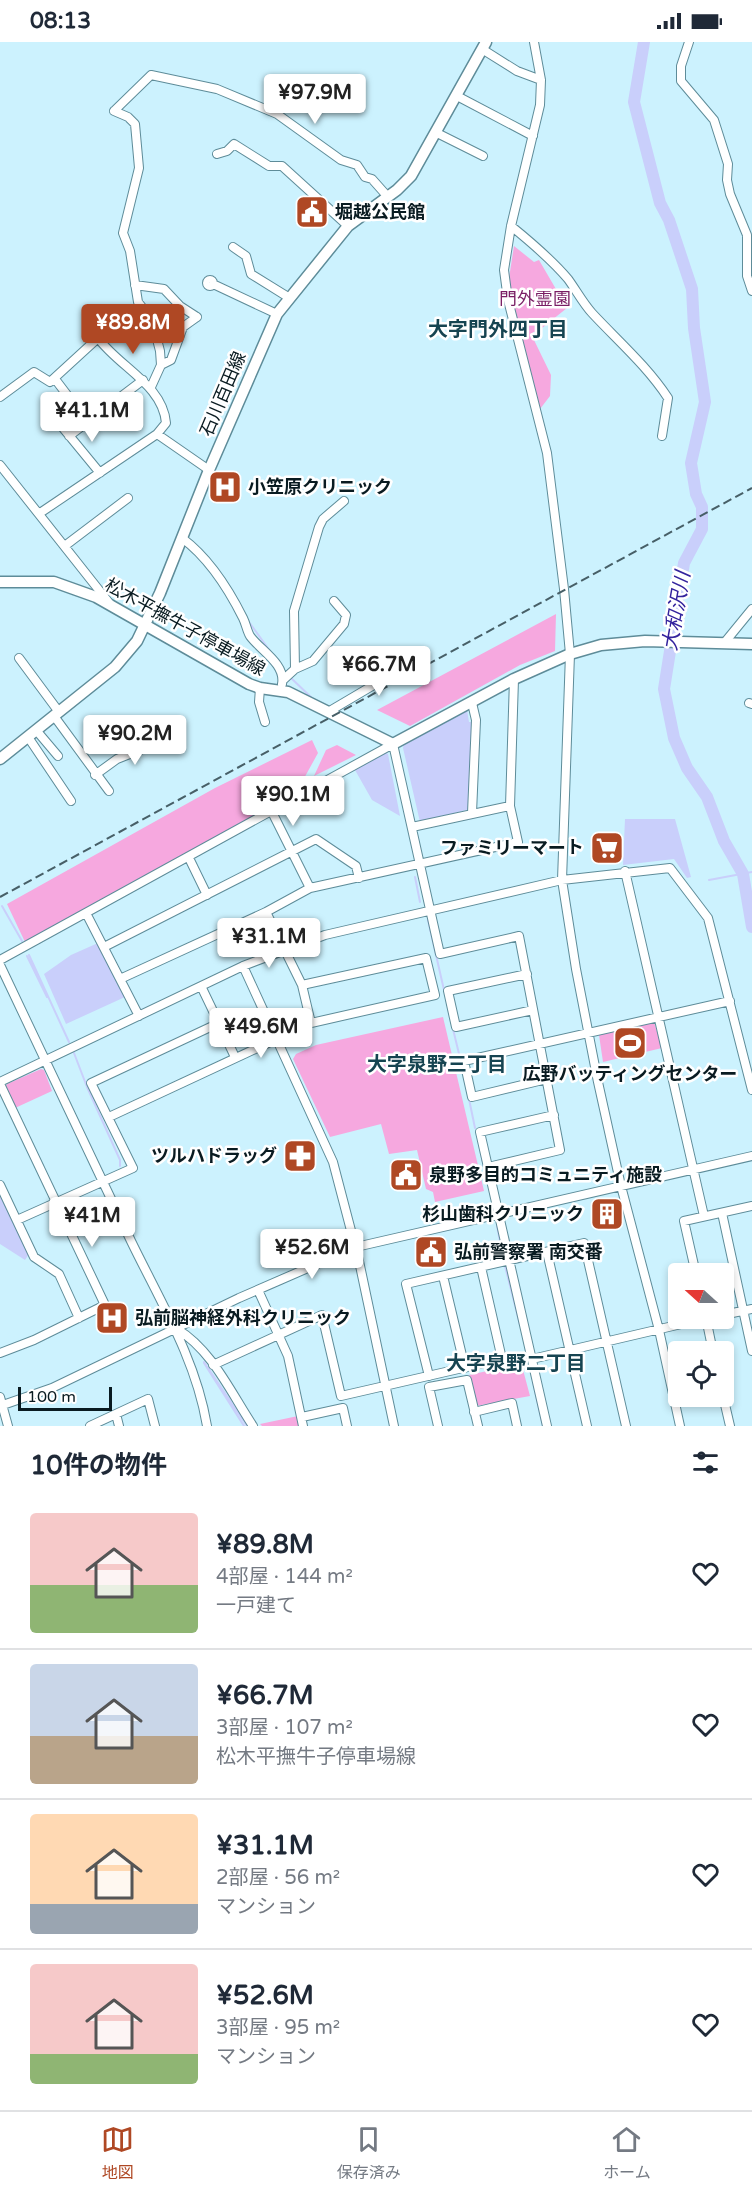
<!DOCTYPE html>
<html lang="ja">
<meta charset="utf-8">
<style>
:root{--surface:#fff;--page:#f6f6f7;--text:#1f2937;--muted:#747a83;--line:#e0e1e3;--accent:#af4824}
body{margin:0;font-family:"Varela Round","Noto Sans JP",sans-serif;background:var(--page);color:var(--text);height:100vh;display:flex;flex-direction:column;font-size:22px;white-space:nowrap}
*{box-sizing:border-box;margin:0}
p{font-size:20px;color:var(--muted)}
.icon{flex:none;width:33px;height:33px;fill:none;stroke:currentColor;stroke-width:2;stroke-linecap:round;stroke-linejoin:round}
.map{position:relative;height:1384px;overflow:hidden}
.details{display:flex;flex-direction:column;background:var(--surface);flex:1}
.details>*{flex:none}
.needle{width:39px;rotate:291deg}
.buttons{position:absolute;left:668px;top:1221px;display:grid;gap:12px}
.buttons a{display:grid;place-items:center;width:66px;height:66px;border-radius:6px;background:var(--surface);box-shadow:0 3px 9px #0003;font-size:30px}
.scale{position:absolute;left:18px;bottom:15px;width:94px;box-sizing:border-box;padding-left:6px;border:3px solid #091b21;border-top:0;font-size:16px;line-height:21px;white-space:nowrap;color:#091b21;-webkit-text-stroke:4px #fff;paint-order:stroke}
.price{position:absolute;translate:-50% -51px;padding:0 14px;border-radius:6px;background:#fff;color:#222;font-size:20px;line-height:39px;filter:drop-shadow(0 2px 3px #0008)}
.price::after{content:'';position:absolute;left:50%;top:36px;width:18px;height:14px;margin-left:-9px;background:inherit;clip-path:polygon(0 0,100% 0,50% 100%)}
.price.selected{background:var(--accent);color:#fff}
ul{padding:0;list-style:none}
li{display:flex;align-items:center;gap:18px;height:150px;padding:0 30px}
li+li{border-top:2px solid var(--line)}
li span{display:grid;place-items:center;flex:none;width:168px;height:120px;border-radius:6px;color:#555}
li>.icon{margin-inline-start:auto}
span .icon{width:72px;height:72px;fill:#fffc;stroke-width:1}
li b{font-size:26px}
h2{display:flex;justify-content:space-between;align-items:center;height:72px;padding:0 30px;font-size:26px}
.status{display:flex;justify-content:space-between;align-items:center;height:42px;padding:0 30px;background:var(--surface);direction:ltr}
.status svg{height:16px;fill:currentColor}
.tabs{display:flex;justify-content:space-around;align-items:center;height:84px;border-top:2px solid var(--line);background:var(--surface);font-size:16px;color:var(--muted)}
.tabs a{display:grid;justify-items:center;gap:3px}
.tabs .selected{color:var(--accent)}
.map>svg:first-child{display:block}
.green{fill:#f6a8df}
.water{fill:#c9cffb}
.lines{fill:none;stroke-linecap:round;stroke-linejoin:round}
.stream{stroke:#c9cffb;stroke-width:2}
.river{stroke:#c9cffb;stroke-width:12}
.minor-casing{stroke:#5e8c99;stroke-width:10}
.major-casing{stroke:#5e8c99;stroke-width:13}
.minor{stroke:#fff;stroke-width:8}
.major{stroke:#fff;stroke-width:10}
.rail{stroke:#475f67;stroke-width:2;stroke-dasharray:9 4.5;stroke-linecap:butt}
.labels{text-anchor:middle;stroke-width:5;stroke-linejoin:round;paint-order:stroke}
.poi-label{font-size:18px;font-weight:bold;fill:#091b21;stroke:#fff;text-anchor:start}
.park-label{font-size:18px;fill:#791e64;stroke:#fff}
.street-label{font-size:18px;fill:#091b21;stroke:#fff}
.neighbourhood-label{font-size:20px;font-weight:bold;fill:#164451;stroke:#fff}
.water-label{font-size:20px;font-style:italic;fill:#33239d;stroke:#fff}
</style>
<div class="status"><b>08:13</b><svg viewBox="0 0 49 12"><path d="M0 12V9h3v3zM5 12V6h3v6zM10 12V3h3v9zM15 12V0h3v12zM26 1h20v11H26zM47 4h2v5h-2z"/></svg></div>
<div class="map">
<svg width="752" height="1384" viewBox="0 0 752 1384">
<rect width="100%" height="100%" fill="#ccf2fe"/>
<path class="green" d="M 514,204 L 534,220 L 539,218 L 567,266 L 537,290 L 533,290 L 534,298 L 551,333 L 550,354 L 540,367 L 512,264 L 509,236 Z
M 556,572 L 555,609 L 520,623 L 410,684 L 377,668 Z
M 312,698 L 318,711 L 302,740 L 276,765 L 25,900 L 7,862 L 215,746 Z
M 337,703 L 356,713 L 314,734 L 326,708 Z
M 443,975 L 484,1149 L 435,1160 L 433,1150 L 426,1147 L 417,1108 L 389,1112 L 381,1082 L 330,1095 L 293,1017 L 296,1012 L 316,1003 Z
M 654,980 L 662,1006 L 603,1020 L 599,993 Z
M 41,1027 L 44,1028 L 52,1049 L 15,1066 L 5,1045 L 7,1042 Z
M 519,1322 L 522,1324 L 530,1354 L 476,1364 L 469,1333 Z
M 298,1374 L 299,1384 L 262,1384 L 260,1382 Z"/>
<path class="water" d="M 467,668 L 469,680 L 473,680 L 470,767 L 420,780 L 403,706 L 404,701 Z
M 386,711 L 388,712 L 400,774 L 372,758 L 355,728 Z
M 625,777 L 675,777 L 691,835 L 687,836 L 674,817 L 623,823 Z
M 98,901 L 125,955 L 66,982 L 44,932 L 71,913 Z
M 0,1150 L 29,1212 L 25,1218 L 0,1202 Z"/>
<g class="lines">
<path class="stream" d="M 249,580 L 270,609
M 291,636 L 313,657
M 415,835 L 420,860
M 709,838 L 752,830
M 2,864 L 22,899
M 428,878 L 444,948
M 29,913 L 69,1000
M 27,914 L 47,955
M 453,987 L 460,1016
M 74,1011 L 87,1045 L 120,1118 L 120,1124
M 469,1057 L 475,1086
M 478,1098 L 487,1139
M 497,1184 L 503,1214
M 505,1224 L 520,1283
M 204,1320 L 247,1384
M 204,1321 L 244,1384
M 533,1340 L 543,1384"/>
<path class="river" d="M 644,0 L 634,60 L 660,161 L 669,178 L 692,247 L 694,286 L 705,360 L 691,421 L 696,452 L 702,465 L 702,487 L 684,521 L 664,647 L 674,696 L 687,726 L 707,755 L 724,799 L 743,832 L 752,885"/>
<g class="minor-casing">
<path id="minor" d="M 534,0 L 541,38 L 540,63 L 511,184 L 504,228 L 508,258 L 547,411 L 564,547 L 570,612 L 562,838 L 576,927 L 598,1040 L 621,1144 L 659,1288 L 680,1384
M 689,0 L 681,24 L 681,39 L 714,78 L 728,122 L 727,138 L 730,152 L 747,193 L 747,234 L 752,249
M 482,7 L 517,29 L 541,38
M 457,54 L 533,94
M 114,69 L 151,33 L 217,47 L 277,72 L 341,118 L 357,123 L 365,135 L 372,137 L 388,155
M 114,69 L 128,75 L 135,82 L 139,126 L 123,191 L 130,209 L 138,260 L 152,278 L 160,309 L 161,323 L 151,345
M 437,91 L 483,114
M 217,112 L 227,109 L 234,102 L 269,124 L 282,124 L 348,184
M 511,184 C 532,201 551,217 568,237 C 576,248 583,261 592,271 C 618,299 647,324 668,356 L 662,394
M 233,205 L 246,214 L 251,232 L 288,255
M207 241a3 3 0 1 1 6 0a3 3 0 1 1-6 0Z
M 213,242 L 277,272
M 135,243 L 164,247 L 180,264 L 197,275
M 161,323 L 171,318 L 183,285 L 197,275
M 55,337 L 74,362
M 0,355 L 34,330 L 50,340 L 98,296 C 119,325 163,343 166,381 L 157,392 L 40,471
M 63,386 L 100,431
M 157,392 L 209,428
M 69,394 L 143,338
M 0,423 L 110,562
M 182,496 C 209,516 228,546 243,576 C 246,582 247,589 250,594 C 260,608 286,622 282,642
M 66,503 L 128,456
M 725,600 L 752,567
M 19,616 L 59,670
M 295,627 L 313,619 L 344,582 L 346,573 L 334,559
M 283,638 L 295,627 L 294,569 L 319,485 L 323,477 L 344,459
M 260,646 L 259,660 L 265,680
M 472,661 L 476,678 L 472,771
M 749,661 L 752,662
M 328,670 L 416,618
M 54,674 L 109,749
M 36,688 L 58,714
M 28,695 L 71,759
M 95,733 L 117,717 L 142,707 L 167,703
M 272,770 L 310,846
M 412,785 L 510,764
M 189,816 L 207,853
M 625,829 L 704,1174
M 266,870 L 302,943 L 311,981
M 86,871 L 139,974
M 104,905 L 316,797 L 356,824 L 359,836
M 0,918 L 393,702 L 440,912 L 519,894 L 560,1108 L 488,1125
M 0,923 C 44,1015 87,1107 131,1199 C 160,1259 196,1317 207,1384
M 243,924 L 333,1120 L 359,1219 L 394,1384
M 527,932 L 448,949 L 456,985 L 533,968
M 120,937 L 266,870 L 310,846 L 518,800 L 510,764 L 514,637
M 201,944 L 235,1015
M 547,1037 L 472,1055 L 464,1019 L 730,959
M 0,1040 L 243,924 L 325,893 L 562,838 L 670,826 L 708,876 L 752,1048
M 0,1042 L 105,1263 L 34,1298 L 0,1311
M 109,1075 L 311,981 L 435,953 L 426,916 L 302,943
M 0,1143 L 34,1215 L 59,1232 L 79,1276
M 722,1171 L 752,1309
M 17,1178 L 133,1126 L 91,1041 L 219,981
M 547,1210 L 587,1384
M 696,1232 L 684,1179 L 752,1164
M 443,1234 L 465,1326
M 258,1248 L 288,1314 L 303,1384
M 723,1273 L 752,1267
M 706,1276 L 713,1310
M 177,1287 C 212,1308 231,1351 253,1384
M 532,1317 L 707,1276
M 213,1323 L 322,1273 L 341,1354 L 502,1317 L 481,1225
M 429,1334 L 406,1242 L 584,1201 L 626,1384
M 723,1354 L 730,1384
M 0,1355 L 8,1384
M 0,1364 L 52,1346 L 239,1256 L 356,1205 L 752,1114
M 474,1370 L 512,1361 L 517,1384
M 116,1372 L 119,1384
M 302,1375 L 343,1366 L 347,1384
M 90,1384 L 148,1357 L 155,1384
M 438,1384 L 429,1345 L 467,1338 L 478,1384
M 547,1384 L 480,1090 L 554,1073"/>
</g>
<g class="major-casing">
<path id="major" d="M 0,540 L 54,540 L 96,555 L 249,642 L 260,646 L 288,650 L 393,702 L 514,637 L 570,612 L 601,603 L 645,599 L 752,602
M 0,717 L 115,625 L 137,599 L 160,551 L 209,428 L 277,272 L 348,184 L 397,148 L 411,134 L 486,0"/>
</g>
<use href="#minor" class="minor"/>
<use href="#major" class="major"/>
<path class="rail" d="M 0,855 L 752,446"/>
</g>
<defs>
<g id="civic-square" transform="scale(1.725)"><rect x="-9" y="-9" width="18" height="18" rx="4" fill="#af4824" stroke="#fff"/><path d="M-.6-6.5H3V-4.5H.6V-3L4-1V1h2V6H-6V1h2V-1L-.6-3ZM-1.2 2.5V6h2.4V2.5Z" fill="#fff"/></g>
<g id="hospital-square" transform="scale(1.725)"><rect x="-9" y="-9" width="18" height="18" rx="4" fill="#af4824" stroke="#fff"/><path d="M-5-5h3v3.5h4V-5h3V5h-3V1.5h-4V5h-3Z" fill="#fff"/></g>
<g id="supermarket-square" transform="scale(1.725)"><rect x="-9" y="-9" width="18" height="18" rx="4" fill="#af4824" stroke="#fff"/><path d="M-6-5.5h2.5l.6 2H6L4.5 2H-2.5L-4.4-4H-6ZM-1.5 3.2a1.3 1.3 0 1 0 .1 0ZM3 3.2a1.3 1.3 0 1 0 .1 0Z" fill="#fff"/></g>
<g id="stadium-square" transform="scale(1.725)"><rect x="-9" y="-9" width="18" height="18" rx="4" fill="#af4824" stroke="#fff"/><path d="M0-5a6.5 5 0 1 0 0 10a6.5 5 0 1 0 0-10ZM-3.5-1.8h7v3.6h-7Z" fill="#fff"/></g>
<g id="pharmacy-square" transform="scale(1.725)"><rect x="-9" y="-9" width="18" height="18" rx="4" fill="#af4824" stroke="#fff"/><path d="M-2-6h4v4h4v4h-4v4h-4v-4h-4v-4h4Z" fill="#fff"/></g>
<g id="building-square" transform="scale(1.725)"><rect x="-9" y="-9" width="18" height="18" rx="4" fill="#af4824" stroke="#fff"/><path d="M-4-6H4V6H1V3H-1V6H-4ZM-2.5-4.3h1.7v1.8h-1.7ZM.8-4.3h1.7v1.8H.8ZM-2.5-1h1.7V.8h-1.7ZM.8-1h1.7V.8H.8Z" fill="#fff"/></g>
</defs>
<g fill-rule="evenodd">
<use href="#civic-square" x="312" y="170"/>
<use href="#hospital-square" x="225" y="445"/>
<use href="#supermarket-square" x="607" y="806"/>
<use href="#stadium-square" x="630" y="1001"/>
<use href="#pharmacy-square" x="300" y="1114"/>
<use href="#civic-square" x="406" y="1133"/>
<use href="#building-square" x="607" y="1172"/>
<use href="#civic-square" x="431" y="1210"/>
<use href="#hospital-square" x="112" y="1276"/>
</g>
<g class="labels">
<g class="poi-label">
<text x="335" y="176">堀越公民館</text>
<text x="248" y="451">小笠原クリニック</text>
<text x="584" y="812" text-anchor="end">ファミリーマート</text>
<text x="630" y="1038" text-anchor="middle">広野バッティングセンター</text>
<text x="277" y="1120" text-anchor="end">ツルハドラッグ</text>
<text x="429" y="1139">泉野多目的コミュニティ施設</text>
<text x="584" y="1178" text-anchor="end">杉山歯科クリニック</text>
<text x="454" y="1216">弘前警察署 南交番</text>
<text x="135" y="1282">弘前脳神経外科クリニック</text>
</g>
<g class="park-label">
<text x="535" y="263">門外霊園</text>
</g>
<g class="street-label">
<text transform="translate(223 352) rotate(-67)" y="6">石川百田線</text>
<text transform="translate(185 585) rotate(29)" y="6">松木平撫牛子停車場線</text>
</g>
<g class="neighbourhood-label">
<text x="498" y="294">大字門外四丁目</text>
<text x="437" y="1029">大字泉野三丁目</text>
<text x="516" y="1328">大字泉野二丁目</text>
</g>
<g class="water-label">
<text transform="translate(676 569) rotate(-80)" y="7">大和沢川</text>
</g>
</g>
</svg>
<div class="buttons">
<a><svg class="needle" viewBox="-14 -14 28 28"><path d="M0-13l5 13h-10z" fill="#e53935"/><path d="M0 13l5-13h-10z" fill="#747a83"/></svg></a>
<a><svg class="icon" aria-label="locate" viewBox="0 0 24 24"><circle cx="12" cy="12" r="6"/><path d="M12 2v4M12 18v4M2 12h4M18 12h4"/></svg></a>
</div>
<div class="scale">100 m</div>
<b class="price" style="left:315px;top:83px">¥97.9M</b>
<b class="price selected" style="left:133px;top:313px">¥89.8M</b>
<b class="price" style="left:92px;top:401px">¥41.1M</b>
<b class="price" style="left:379px;top:655px">¥66.7M</b>
<b class="price" style="left:135px;top:724px">¥90.2M</b>
<b class="price" style="left:293px;top:785px">¥90.1M</b>
<b class="price" style="left:269px;top:927px">¥31.1M</b>
<b class="price" style="left:261px;top:1017px">¥49.6M</b>
<b class="price" style="left:92px;top:1206px">¥41M</b>
<b class="price" style="left:312px;top:1238px">¥52.6M</b>
</div>
<section class="details">
<h2>10件の物件<svg class="icon" aria-label="filters" viewBox="0 0 24 24"><path d="M4 7h16M4 17h16"/><circle cx="9" cy="7" r="2"/><circle cx="15" cy="17" r="2"/></svg></h2>
<ul>
<li><span style="background:linear-gradient(#f6c9c9 60%,#8fb573 0)"><svg class="icon" aria-label="home" viewBox="0 0 24 24"><path d="M3 11l9-7 9 7M6 9v11h12V9"/></svg></span><div><b>¥89.8M</b><p>4部屋 · 144 m²</p><p>一戸建て</p></div><svg class="icon" aria-label="heart" viewBox="0 0 24 24"><path d="M12 20l-8-8c-3-5 5-10 8-4 3-6 11-1 8 4z"/></svg></li>
<li><span style="background:linear-gradient(#c9d6e8 60%,#b9a48a 0)"><svg class="icon" aria-label="home" viewBox="0 0 24 24"><path d="M3 11l9-7 9 7M6 9v11h12V9"/></svg></span><div><b>¥66.7M</b><p>3部屋 · 107 m²</p><p>松木平撫牛子停車場線</p></div><svg class="icon" aria-label="heart" viewBox="0 0 24 24"><path d="M12 20l-8-8c-3-5 5-10 8-4 3-6 11-1 8 4z"/></svg></li>
<li><span style="background:linear-gradient(#ffd9b3 75%,#9aa5b1 0)"><svg class="icon" aria-label="home" viewBox="0 0 24 24"><path d="M3 11l9-7 9 7M6 9v11h12V9"/></svg></span><div><b>¥31.1M</b><p>2部屋 · 56 m²</p><p>マンション</p></div><svg class="icon" aria-label="heart" viewBox="0 0 24 24"><path d="M12 20l-8-8c-3-5 5-10 8-4 3-6 11-1 8 4z"/></svg></li>
<li><span style="background:linear-gradient(#f6c9c9 75%,#8fb573 0)"><svg class="icon" aria-label="home" viewBox="0 0 24 24"><path d="M3 11l9-7 9 7M6 9v11h12V9"/></svg></span><div><b>¥52.6M</b><p>3部屋 · 95 m²</p><p>マンション</p></div><svg class="icon" aria-label="heart" viewBox="0 0 24 24"><path d="M12 20l-8-8c-3-5 5-10 8-4 3-6 11-1 8 4z"/></svg></li>
</ul>
</section>
<nav class="tabs">
<a class="selected"><svg class="icon" aria-label="map" viewBox="0 0 24 24"><path d="M3 6l6-2 6 2 6-2v14l-6 2-6-2-6 2zM9 4v14M15 6v14"/></svg>地図</a>
<a><svg class="icon" aria-label="saved" viewBox="0 0 24 24"><path d="M7 4h10v16l-5-4-5 4z"/></svg>保存済み</a>
<a><svg class="icon" aria-label="home" viewBox="0 0 24 24"><path d="M3 11l9-7 9 7M6 9v11h12V9"/></svg>ホーム</a>
</nav>
